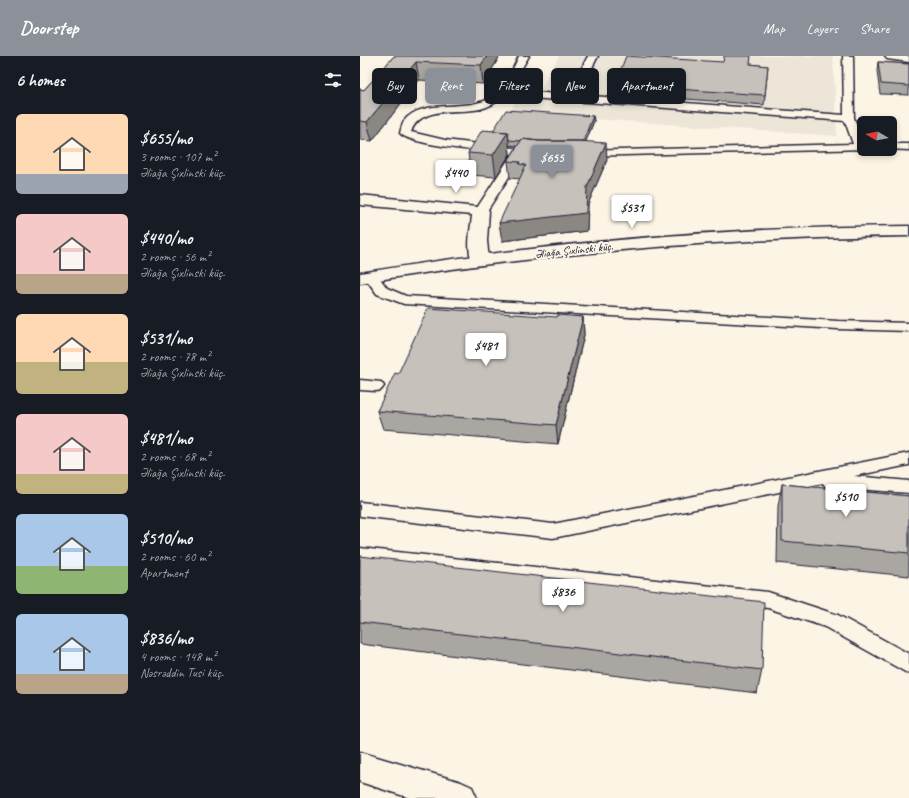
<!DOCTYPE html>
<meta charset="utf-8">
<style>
:root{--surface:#171b24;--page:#242831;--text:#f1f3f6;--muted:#9ea1a6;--accent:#8c9099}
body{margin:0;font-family:Caveat,sans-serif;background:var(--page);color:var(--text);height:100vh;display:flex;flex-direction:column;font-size:15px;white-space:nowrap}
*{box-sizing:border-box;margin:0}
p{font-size:13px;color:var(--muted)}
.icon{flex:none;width:22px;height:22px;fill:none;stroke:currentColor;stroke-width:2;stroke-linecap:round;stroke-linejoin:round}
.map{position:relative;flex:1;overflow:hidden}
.drawer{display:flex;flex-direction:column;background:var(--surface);width:360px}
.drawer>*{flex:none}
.guide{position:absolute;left:12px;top:12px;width:380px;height:36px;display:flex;gap:8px}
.needle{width:26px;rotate:279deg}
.buttons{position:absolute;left:497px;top:60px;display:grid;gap:8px}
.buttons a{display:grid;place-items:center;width:40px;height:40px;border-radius:6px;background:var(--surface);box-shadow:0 2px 6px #0003;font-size:20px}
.price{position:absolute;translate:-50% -34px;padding:0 9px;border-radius:4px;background:#fff;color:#222;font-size:13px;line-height:26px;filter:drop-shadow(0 1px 2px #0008)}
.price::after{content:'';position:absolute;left:50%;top:24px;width:12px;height:9px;margin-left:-6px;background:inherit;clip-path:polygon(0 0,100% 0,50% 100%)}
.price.active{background:var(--accent);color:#fff}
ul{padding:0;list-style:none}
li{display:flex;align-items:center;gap:12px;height:100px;padding:0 16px}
li span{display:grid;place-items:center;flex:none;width:112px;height:80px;border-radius:6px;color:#555}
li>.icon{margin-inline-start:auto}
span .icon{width:48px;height:48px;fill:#fffc;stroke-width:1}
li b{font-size:17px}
h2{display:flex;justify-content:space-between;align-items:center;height:48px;padding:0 16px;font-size:17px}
.tag{padding:0 14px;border-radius:6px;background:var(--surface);box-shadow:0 2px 6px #0003;font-size:14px;line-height:36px}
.tag.active{background:var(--accent);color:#fff}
header{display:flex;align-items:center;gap:24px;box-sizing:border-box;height:56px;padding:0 20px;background:var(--accent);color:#fff}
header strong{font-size:19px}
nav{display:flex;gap:22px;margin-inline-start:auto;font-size:14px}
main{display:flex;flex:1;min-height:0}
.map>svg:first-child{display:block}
.built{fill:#ece5d8}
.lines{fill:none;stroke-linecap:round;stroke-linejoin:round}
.service-casing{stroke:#22223b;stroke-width:3}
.minor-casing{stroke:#22223b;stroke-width:3}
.tertiary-casing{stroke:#22223b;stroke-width:3}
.secondary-casing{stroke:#22223b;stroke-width:3}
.service{fill:#fcf5e5;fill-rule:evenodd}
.minor{fill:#fcf5e5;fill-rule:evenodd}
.tertiary{fill:#fcf5e5;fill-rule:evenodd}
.secondary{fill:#fcf5e5;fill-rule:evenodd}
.wall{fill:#aaa6a1;stroke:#22223b}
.shaded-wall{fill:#8b8783;stroke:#22223b}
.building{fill:#c6c1bb;stroke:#22223b}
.labels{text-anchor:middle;stroke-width:4;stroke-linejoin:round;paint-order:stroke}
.far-street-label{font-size:12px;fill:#22223b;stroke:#fcf5e5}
</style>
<header>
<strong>Doorstep</strong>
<nav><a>Map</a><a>Layers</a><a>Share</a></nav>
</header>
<main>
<section class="drawer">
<h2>6 homes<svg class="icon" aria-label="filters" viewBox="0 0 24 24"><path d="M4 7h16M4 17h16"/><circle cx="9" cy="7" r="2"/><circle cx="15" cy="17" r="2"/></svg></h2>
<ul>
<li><span style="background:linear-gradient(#ffd9b3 75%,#9aa5b1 0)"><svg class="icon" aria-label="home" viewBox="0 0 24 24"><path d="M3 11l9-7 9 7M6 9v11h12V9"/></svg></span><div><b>$655/mo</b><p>3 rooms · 107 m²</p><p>Əliağa Şıxlinski küç.</p></div></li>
<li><span style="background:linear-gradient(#f6c9c9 75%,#b9a48a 0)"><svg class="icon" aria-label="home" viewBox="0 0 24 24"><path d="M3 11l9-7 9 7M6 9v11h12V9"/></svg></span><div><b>$440/mo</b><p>2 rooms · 56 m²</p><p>Əliağa Şıxlinski küç.</p></div></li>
<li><span style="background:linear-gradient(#ffd9b3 60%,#c2b280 0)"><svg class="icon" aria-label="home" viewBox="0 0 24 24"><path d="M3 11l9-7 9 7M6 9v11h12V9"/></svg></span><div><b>$531/mo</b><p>2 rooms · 78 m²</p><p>Əliağa Şıxlinski küç.</p></div></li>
<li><span style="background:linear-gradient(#f6c9c9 75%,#c2b280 0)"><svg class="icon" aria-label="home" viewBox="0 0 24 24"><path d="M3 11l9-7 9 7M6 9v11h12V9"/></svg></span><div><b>$481/mo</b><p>2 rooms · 68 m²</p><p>Əliağa Şıxlinski küç.</p></div></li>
<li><span style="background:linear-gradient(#a9c7e8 65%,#8fb573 0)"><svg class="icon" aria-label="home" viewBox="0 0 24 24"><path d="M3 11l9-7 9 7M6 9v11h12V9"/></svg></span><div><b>$510/mo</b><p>2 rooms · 60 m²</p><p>Apartment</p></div></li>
<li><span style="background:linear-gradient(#a9c7e8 75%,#b9a48a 0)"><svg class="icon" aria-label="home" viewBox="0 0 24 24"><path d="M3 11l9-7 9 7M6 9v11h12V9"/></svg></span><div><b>$836/mo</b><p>4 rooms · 148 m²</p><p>Nəsrəddin Tusi küç.</p></div></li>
</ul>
</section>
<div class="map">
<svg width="549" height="742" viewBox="0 0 549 742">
<rect width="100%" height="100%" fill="#fcf5e5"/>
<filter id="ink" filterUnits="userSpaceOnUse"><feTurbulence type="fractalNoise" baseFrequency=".025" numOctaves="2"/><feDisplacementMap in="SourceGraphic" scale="8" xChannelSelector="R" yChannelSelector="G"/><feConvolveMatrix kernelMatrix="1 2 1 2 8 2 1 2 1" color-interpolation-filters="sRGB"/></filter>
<g filter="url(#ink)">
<path class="built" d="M 199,0 L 473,0 L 477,80 L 150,57 L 157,43 L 174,44 Z"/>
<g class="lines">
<g class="service-casing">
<path id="service" d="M 159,0 L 169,0 L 149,34 L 208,39 L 228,0 L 238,0 L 218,39 L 484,59 L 483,0 L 493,0 L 494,62 L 504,88 L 504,93 L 508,93 L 224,100 L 219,97 L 220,95 L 493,88 L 485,65 L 144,40 C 137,46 129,51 120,53 C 98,58 60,49 51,76 L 85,84 L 179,95 L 180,97 L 179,99 L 163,99 L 125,158 L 117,158 L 115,155 L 152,98 C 133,96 50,90 40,77 C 41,73 42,69 44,65 C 62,41 108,57 132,41 C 145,31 152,15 159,0 Z
M 530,88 L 549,88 L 549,94 L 526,93 L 530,93 Z
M 11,216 L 16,217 L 27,232 L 46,240 L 478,265 L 549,267 L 549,275 L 478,273 L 44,248 L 17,238 L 4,220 L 6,217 Z
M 0,324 L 21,326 L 24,330 L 21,334 L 16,335 L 0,334 Z
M 549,397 L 549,409 L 494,420 L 549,425 L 549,437 L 471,431 L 465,430 L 463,427 L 193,482 L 0,460 L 0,446 L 193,468 Z
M 0,492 L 408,536 L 478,559 L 549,598 L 549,618 L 465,571 L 408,552 L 0,508 Z"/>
</g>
<g class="minor-casing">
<path id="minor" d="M 525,0 L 549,0 L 549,6 L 527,3 Z
M 0,139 L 127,152 L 129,155 L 127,185 L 129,204 L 126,208 L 120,209 L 114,208 C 105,195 111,173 112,159 L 0,149 Z"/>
</g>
<g class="tertiary-casing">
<path id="tertiary" d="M 0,696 L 101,726 L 112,731 L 117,742 L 50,742 L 0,726 Z"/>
</g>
<g class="secondary-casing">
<path id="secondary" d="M 549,170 L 549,180 C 365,182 181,197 0,227 L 0,217 C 181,187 365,171 549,170 Z"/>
</g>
<use href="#service" class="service"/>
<use href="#minor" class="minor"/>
<use href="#tertiary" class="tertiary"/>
<use href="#secondary" class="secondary"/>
</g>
<path class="wall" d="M 34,0 L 140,0 L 123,28 L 59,24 L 12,85 L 0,84 L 0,33 L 4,34 Z
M 518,6 L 549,8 L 549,39 L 520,38 L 517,15 Z
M 390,8 L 408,10 L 404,49 L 287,40 L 286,42 L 254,40 L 254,31 Z
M 233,60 L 234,65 L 226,85 L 247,104 L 228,148 L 227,175 L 142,185 L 160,123 L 150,122 L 148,105 L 157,90 L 149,89 L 150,98 L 136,121 L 111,119 L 108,97 L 133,75 Z
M 197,261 L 223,261 L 224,279 L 198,388 L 23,373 L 17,355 L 38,318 Z
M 422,428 L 549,440 L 549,520 L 417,507 L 418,450 Z
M 0,500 L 402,614 L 397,637 L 0,588 Z"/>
<path class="shaded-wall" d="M 127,0 L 140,0 L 123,28 L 121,9 Z
M 56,6 L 59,24 L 12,85 L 7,66 Z
M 287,31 L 287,40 L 286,42 L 286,33 Z
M 233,60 L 234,65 L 223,92 L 223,86 Z
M 148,76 L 150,98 L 136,121 L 133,99 Z
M 246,87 L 247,104 L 228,148 L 227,175 L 142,185 L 139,167 L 227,131 Z
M 223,261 L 224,279 L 198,388 L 196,369 Z"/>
<path class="building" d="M 34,0 L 127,0 L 121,9 L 56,6 L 7,66 L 0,65 L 0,33 L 4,34 Z
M 266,0 L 363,6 L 364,0 L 391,0 L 390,8 L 408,10 L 405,39 L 287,31 L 286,33 L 254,31 Z
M 518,6 L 549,8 L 549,30 L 521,28 Z
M 146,54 L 233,60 L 223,85 L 179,85 L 162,83 L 160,85 L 149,84 L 148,76 L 133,75 Z
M 122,74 L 148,76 L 133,99 L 108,97 Z
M 162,83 L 179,85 L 218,85 L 246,87 L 227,131 L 226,157 L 139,167 L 166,109 L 159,108 L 160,106 L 148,105 Z
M 68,252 L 197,261 L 198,259 L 223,261 L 196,369 L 17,355 L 35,317 L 38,318 Z
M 422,428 L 549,440 L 549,497 L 422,485 Z
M 0,500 L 404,546 L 402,614 L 0,566 Z"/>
</g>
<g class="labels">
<g class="far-street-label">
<text transform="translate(214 194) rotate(-6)" y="4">Əliağa Şıxlinski küç.</text>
</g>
</g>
</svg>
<div class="buttons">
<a><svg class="needle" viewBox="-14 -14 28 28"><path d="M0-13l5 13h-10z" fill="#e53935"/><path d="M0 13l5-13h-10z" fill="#9ea1a6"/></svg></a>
</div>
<b class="price active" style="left:192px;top:123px">$655</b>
<b class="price" style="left:96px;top:138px">$440</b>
<b class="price" style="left:272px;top:173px">$531</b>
<b class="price" style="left:126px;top:311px">$481</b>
<b class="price" style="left:486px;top:462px">$510</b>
<b class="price" style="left:203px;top:557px">$836</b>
<div class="guide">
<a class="tag">Buy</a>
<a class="tag active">Rent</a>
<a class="tag">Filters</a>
<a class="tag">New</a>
<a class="tag">Apartment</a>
</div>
</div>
</main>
